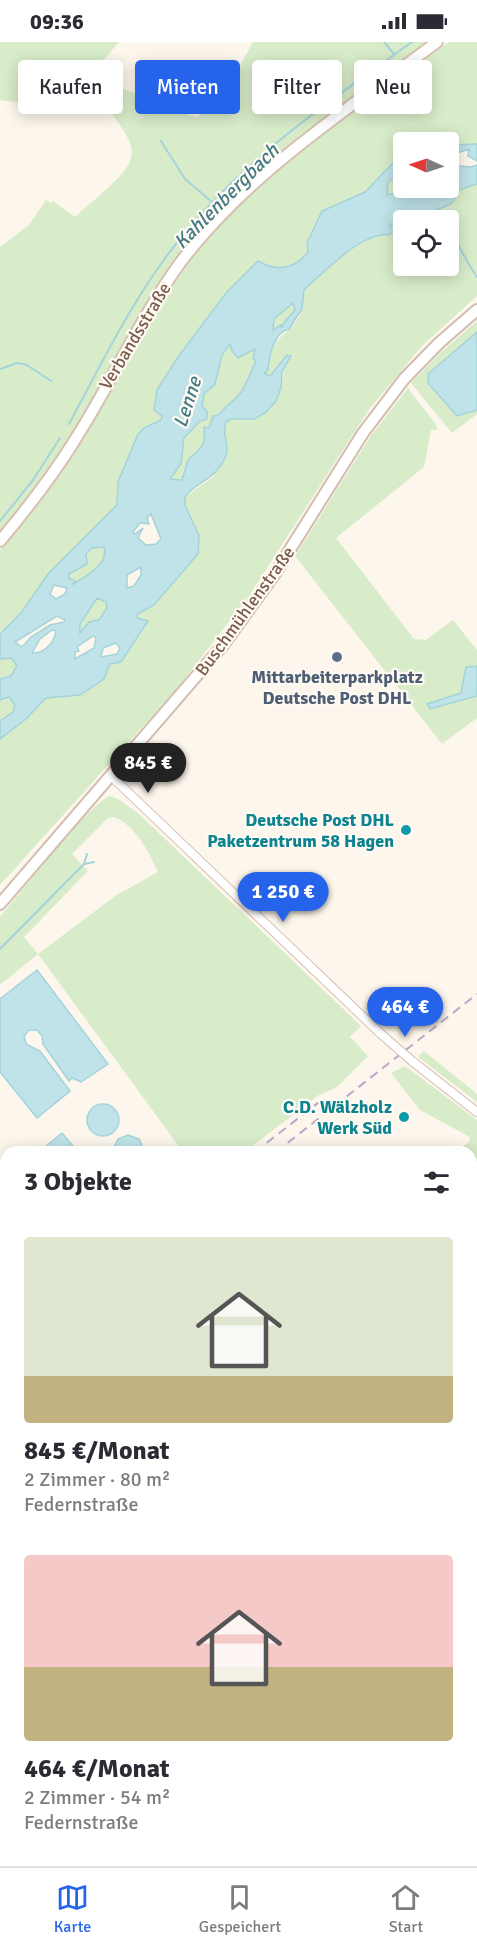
<!DOCTYPE html>
<html lang="de">
<meta charset="utf-8">
<style>
:root{--surface:#fff;--page:#f7f7f7;--text:#2b2b33;--muted:#7c7c81;--line:#e1e1e2;--accent:#2563eb}
body{margin:0;font-family:Signika,sans-serif;background:var(--page);color:var(--text);height:100vh;display:flex;flex-direction:column;font-size:22px;white-space:nowrap}
*{box-sizing:border-box;margin:0}
p{font-size:20px;color:var(--muted)}
.icon{flex:none;width:33px;height:33px;fill:none;stroke:currentColor;stroke-width:2;stroke-linecap:round;stroke-linejoin:round}
.map{position:relative;flex:1;overflow:hidden}
.sheet{position:absolute;left:0px;top:1104px;width:477px;height:720px;display:flex;flex-direction:column;background:var(--surface);border-radius:18px 18px 0 0;box-shadow:0 3px 15px #0003}
.sheet>*{flex:none}
.banner{position:absolute;left:18px;top:18px;width:441px;height:54px;display:flex;gap:12px}
.needle{width:39px;rotate:273deg}
.tools{position:absolute;left:393px;top:90px;display:grid;gap:12px}
.tools a{display:grid;place-items:center;width:66px;height:66px;border-radius:6px;background:var(--surface);box-shadow:0 3px 15px #0003;font-size:30px}
.price{position:absolute;translate:-50% -51px;padding:0 14px;border-radius:21px;background:var(--accent);color:#fff;font-size:20px;line-height:39px;filter:drop-shadow(0 2px 3px #0008)}
.price::after{content:'';position:absolute;left:50%;top:36px;width:18px;height:14px;margin-left:-9px;background:inherit;clip-path:polygon(0 0,100% 0,50% 100%)}
.price.active{background:#222;color:#fff}
ul{padding:0;list-style:none}
li{display:grid;align-content:center;gap:12px;height:318px;padding:0 24px}
li span{display:grid;place-items:center;height:186px;border-radius:6px;color:#555}
li>.icon{margin-inline-start:auto}
span .icon{width:108px;height:108px;fill:#fffc;stroke-width:1}
li b{font-size:26px}
h2{display:flex;justify-content:space-between;align-items:center;height:72px;padding:0 24px;font-size:26px}
.tag{padding:0 21px;border-radius:6px;background:var(--surface);box-shadow:0 3px 15px #0003;font-size:21px;line-height:54px}
.tag.active{background:var(--accent);color:#fff}
.status{display:flex;justify-content:space-between;align-items:center;height:42px;padding:0 30px;background:var(--surface);direction:ltr}
.status svg{height:16px;fill:currentColor}
.menu{display:flex;justify-content:space-around;align-items:center;height:84px;border-top:2px solid var(--line);background:var(--surface);font-size:16px;color:var(--muted)}
.menu a{display:grid;justify-items:center;gap:3px}
.menu .active{color:var(--accent)}
.map>svg:first-child{display:block}
.green{fill:#d8ecc9;fill-rule:evenodd}
.water{fill:#bfe3e8;stroke:#a5d3da;stroke-width:1.5;fill-rule:evenodd}
.lines{fill:none;stroke-linecap:round;stroke-linejoin:round}
.stream{stroke:#a5d3da;stroke-width:2}
.minor-casing{stroke:#d1beb0;stroke-width:10}
.tertiary-casing{stroke:#d1beb0;stroke-width:14}
.secondary-casing{stroke:#d6c0b0;stroke-width:14}
.minor{stroke:#fff;stroke-width:8}
.tertiary{stroke:#fff;stroke-width:10}
.secondary{stroke:#fff;stroke-width:10}
.rail{stroke:#b9a8c9;stroke-width:2;stroke-dasharray:9 6;stroke-linecap:butt}
.minor-bridge-casing{stroke:#d1beb0;stroke-width:10;stroke-linecap:butt}
.minor-bridge{stroke:#fff;stroke-width:8}
.service-dot{fill:#5c6f8a;stroke:#fffaf3;stroke-width:2}
.culture-dot{fill:#0f9aa8;stroke:#fffaf3;stroke-width:2}
.labels{text-anchor:middle;stroke-width:4.5;stroke-linejoin:round;paint-order:stroke}
.street-label{font-size:18px;fill:#7a5c4d;stroke:#fffaf3}
.service-label{font-size:18px;font-weight:bold;fill:#4e5e75;stroke:#fffaf3}
.culture-label{font-size:18px;font-weight:bold;fill:#0d838f;stroke:#fffaf3;text-anchor:end}
.water-label{font-size:20px;font-style:italic;fill:#437c86;stroke:#fffaf3}
</style>
<div class="status"><b>09:36</b><svg viewBox="0 0 49 12"><path d="M0 12V9h3v3zM5 12V6h3v6zM10 12V3h3v9zM15 12V0h3v12zM26 1h20v11H26zM47 4h2v5h-2z"/></svg></div>
<div class="map">
<svg width="477" height="1824" viewBox="0 0 477 1824">
<rect width="100%" height="100%" fill="#fdf6ec"/>
<path class="green" d="M 0,0 L 119,0 L 57,72 L 45,64 L 0,58 Z
M 253,0 L 430,0 C 332,73 223,143 155,247 C 125,294 101,346 72,393 C 51,429 27,461 0,492 L 0,205 L 29,183 L 46,158 L 51,161 L 53,159 L 75,175 C 150,109 147,119 88,40 L 93,34 L 179,70 L 197,75 L 226,50 Z
M 449,0 L 477,0 L 477,102 L 454,103 L 449,106 L 448,100 L 404,100 L 403,119 L 394,120 L 365,150 L 322,169 L 307,201 L 310,206 C 299,228 278,230 258,219 L 226,250 L 178,315 L 157,348 L 154,368 L 162,374 L 161,378 L 146,386 L 137,396 L 118,440 L 117,463 L 48,532 L 21,571 L 0,592 L 0,508 C 30,473 58,438 81,398 C 115,340 144,276 185,222 C 256,131 358,68 449,0 Z
M 403,130 L 404,146 L 411,146 L 392,153 L 385,152 L 388,140 Z
M 477,142 L 477,231 L 473,232 L 477,234 L 477,254 L 423,303 L 370,366 L 249,554 L 175,649 L 0,843 L 0,697 L 26,677 L 46,656 L 80,653 L 105,630 L 147,579 L 136,576 L 137,572 L 155,563 L 199,494 L 185,462 L 185,455 L 213,435 L 228,404 L 223,388 L 226,380 L 281,345 L 287,313 L 269,334 L 263,331 L 268,328 C 270,290 293,294 302,268 C 304,262 303,254 303,248 L 343,213 L 390,185 L 391,182 L 403,184 L 404,224 L 448,224 L 449,199 L 457,201 L 461,214 L 457,199 L 449,197 L 448,178 L 434,178 L 433,170 L 452,161 L 459,148 Z
M 293,262 L 295,269 C 288,279 282,287 273,288 C 272,276 283,264 293,262 Z
M 477,279 L 477,372 L 452,391 L 411,341 L 441,310 Z
M 230,302 L 233,311 L 255,306 L 253,316 L 256,319 L 241,354 L 218,374 L 213,374 L 209,386 L 205,391 C 206,406 198,408 188,418 L 182,438 L 169,437 L 180,424 L 184,396 L 201,379 L 205,366 L 202,364 L 204,352 L 214,343 L 222,313 Z
M 408,346 L 437,384 L 437,388 L 431,388 L 424,425 L 336,496 L 414,597 L 426,598 L 453,578 L 477,608 L 477,676 L 442,702 L 295,514 L 370,395 Z
M 104,505 C 109,525 84,536 72,544 L 74,538 L 70,538 L 68,534 L 87,522 L 86,512 L 92,506 Z
M 95,556 L 103,557 L 107,566 C 101,578 90,585 80,591 L 80,582 Z
M 3,615 L 11,616 L 17,624 L 11,634 L 0,637 L 0,617 Z
M 4,656 L 11,656 L 15,663 L 13,670 L 0,679 L 0,659 Z
M 110,754 L 118,757 L 139,772 L 361,984 L 350,995 L 368,1014 L 337,1045 L 319,1053 L 244,1110 L 183,1110 L 38,912 L 0,943 L 0,875 C 21,851 87,763 110,754 ZM 114,775 C 135,783 149,810 158,830 L 115,854 L 38,912 L 24,895 L 88,829 L 72,812 L 108,776 Z
M 424,1009 L 477,1052 L 477,1060 L 418,1015 Z
M 405,1024 L 477,1078 L 477,1117 L 471,1116 L 471,1110 L 455,1110 L 470,1099 L 470,1095 L 420,1068 L 391,1031 Z
M 0,1212 L 6,1215 L 6,1241 L 0,1234 Z
M 477,1238 L 477,1314 L 471,1306 L 471,1242 Z
M 477,1492 L 477,1586 L 471,1578 L 471,1497 Z
M 6,1550 L 6,1587 L 0,1594 L 0,1555 Z
M 6,1598 L 6,1776 L 0,1771 L 0,1605 Z
M 0,1777 L 6,1782 L 6,1809 L 0,1814 Z
M 471,1805 L 477,1807 L 477,1824 L 61,1824 L 55,1818 L 471,1818 Z"/>
<path class="water" d="M 477,102 L 477,119 L 468,114 L 469,107 L 449,114 L 449,106 L 454,103 Z
M 403,119 L 403,130 L 388,140 L 387,153 L 411,146 L 448,146 L 449,123 L 471,125 L 477,123 L 477,142 L 459,148 L 452,161 L 433,170 L 434,178 L 404,178 L 403,184 L 391,182 L 390,186 L 394,189 L 389,193 C 363,189 323,231 304,248 L 302,267 L 289,287 C 274,290 269,314 268,328 L 264,331 L 270,334 L 287,313 L 291,314 L 282,330 L 281,345 L 276,359 L 265,371 L 254,377 L 231,377 L 226,380 C 221,393 231,403 225,416 C 214,439 194,441 185,455 L 185,463 L 199,494 L 198,512 L 154,563 L 137,572 L 137,576 L 148,579 L 121,620 L 110,622 L 104,637 L 80,653 L 46,656 L 26,677 L 0,697 L 0,679 L 13,670 L 15,663 L 9,655 L 0,658 L 0,637 L 11,634 L 17,624 L 11,616 L 0,617 L 0,592 L 21,571 L 48,532 L 117,463 L 118,440 L 138,392 L 144,386 L 161,378 L 162,374 L 154,368 L 157,348 L 178,315 L 226,251 L 258,219 C 277,230 295,227 308,210 L 307,201 L 322,169 L 365,150 L 394,120 ZM 293,261 L 295,268 C 291,274 283,278 282,286 L 281,283 L 273,288 L 274,277 ZM 230,302 L 232,309 L 238,316 L 255,307 L 253,317 L 256,319 C 245,341 247,348 228,363 C 222,368 220,374 213,374 L 209,386 L 204,385 C 205,406 203,404 188,418 L 182,438 L 170,437 L 181,422 L 184,396 L 200,379 L 207,377 L 207,369 L 202,364 L 204,352 L 215,342 L 222,313 ZM 151,472 L 161,497 L 156,502 L 146,503 L 138,496 L 143,486 L 135,492 L 133,490 L 140,481 L 149,482 L 147,476 ZM 104,505 C 109,524 83,535 72,543 L 75,539 L 69,536 L 69,532 L 87,522 L 86,512 L 92,506 ZM 141,525 L 141,533 L 134,544 L 127,546 L 127,533 ZM 54,543 L 67,546 L 65,552 L 56,557 L 50,552 ZM 97,556 L 106,560 L 107,566 L 99,578 L 89,580 L 80,591 L 80,582 ZM 57,574 L 65,578 L 64,580 L 50,583 L 31,595 L 22,605 L 15,600 ZM 52,588 L 56,589 C 54,601 45,611 32,611 L 40,597 ZM 93,594 L 96,596 L 94,606 L 75,617 L 75,610 L 79,609 L 77,605 ZM 116,601 L 120,606 L 117,612 L 101,615 L 103,606 Z
M 477,290 L 477,368 L 457,374 L 428,341 L 428,332 Z
M 477,624 L 477,654 L 430,667 L 427,662 L 461,651 L 466,625 Z
M 37,928 L 108,1022 L 81,1040 L 72,1036 L 69,1039 L 43,1002 L 42,994 L 37,988 L 29,988 L 24,994 L 26,1002 L 40,1009 L 70,1049 L 37,1076 L 0,1030 L 0,957 Z
M87 1078a16 16 0 1 1 32 0a16 16 0 1 1-32 0Z
M 62,1091 L 78,1110 L 39,1110 Z
M 128,1093 L 139,1097 L 145,1110 L 112,1110 L 118,1097 Z"/>
<g class="lines">
<path class="stream" d="M 384,0 L 394,12
M 161,99 L 185,137 L 212,160
M 448,198 L 457,200 C 463,213 469,223 477,235
M 0,327 L 17,321 L 27,323 L 51,339
M 69,382 C 103,319 134,254 179,198 C 242,118 330,59 412,0
M 0,479 L 33,438 L 60,396
M 84,822 L 87,812
M 0,907 L 84,822 L 94,820
M 471,1513 L 477,1514
M 0,1708 L 6,1719
M 0,1741 L 6,1742
M 311,1818 L 312,1824"/>
<g class="minor-casing">
<path id="minor" d="M 111,734 L 381,992
M 412,1019 L 477,1070
M 471,1236 L 477,1234
M 471,1371 L 477,1366
M 471,1403 L 477,1410
M 471,1686 L 477,1679
M 471,1730 L 477,1723
M 0,1774 L 6,1779
M 471,1774 L 477,1771
M 50,1818 L 57,1824"/>
</g>
<g class="tertiary-casing">
<path id="tertiary" d="M 0,862 L 224,602 L 274,533 L 363,391 L 404,337 L 439,301 L 477,268
M 471,1217 L 477,1215
M 0,1605 L 6,1598
M 471,1805 L 477,1807
M 324,1824 L 327,1818"/>
</g>
<g class="secondary-casing">
<path id="secondary" d="M 0,499 C 27,467 51,436 73,401 C 111,342 139,278 180,221 C 248,131 348,67 437,0"/>
</g>
<use href="#minor" class="minor"/>
<use href="#tertiary" class="tertiary"/>
<use href="#secondary" class="secondary"/>
<path class="rail" d="M 255,1110 L 323,1057
M 276,1110 L 477,952
M 0,1285 L 6,1280
M 0,1310 L 6,1305
M 0,1337 L 6,1333"/>
<g class="minor-bridge-casing">
<path id="minor-bridge" d="M 381,992 L 412,1019"/>
</g>
<use href="#minor-bridge" class="minor-bridge"/>
</g>
<circle class="service-dot" cx="337" cy="615" r="6"/>
<g class="culture-dot">
<circle cx="406" cy="788" r="6"/>
<circle cx="404" cy="1075" r="6"/>
</g>
<g class="labels">
<g class="street-label">
<text transform="translate(135 294) rotate(-59)" y="6">Verbandsstraße</text>
<text transform="translate(245 569) rotate(-54)" y="6">Buschmühlenstraße</text>
</g>
<g class="service-label">
<text x="337" y="641">Mittarbeiterparkplatz<tspan x="337" dy="21">Deutsche Post DHL</tspan></text>
</g>
<g class="culture-label">
<text x="394" y="784">Deutsche Post DHL<tspan x="394" dy="21">Paketzentrum 58 Hagen</tspan></text>
<text x="392" y="1071">C.D. Wälzholz<tspan x="392" dy="21">Werk Süd</tspan></text>
</g>
<g class="water-label">
<text transform="translate(226 154) rotate(-45)" y="7">Kahlenbergbach</text>
<text transform="translate(187 360) rotate(-72)" y="7">Lenne</text>
</g>
</g>
</svg>
<div class="tools">
<a><svg class="needle" viewBox="-14 -14 28 28"><path d="M0-13l5 13h-10z" fill="#e53935"/><path d="M0 13l5-13h-10z" fill="#7c7c81"/></svg></a>
<a><svg class="icon" aria-label="locate" viewBox="0 0 24 24"><circle cx="12" cy="12" r="6"/><path d="M12 2v4M12 18v4M2 12h4M18 12h4"/></svg></a>
</div>
<b class="price active" style="left:148px;top:752px">845 €</b>
<b class="price" style="left:283px;top:881px">1 250 €</b>
<b class="price" style="left:405px;top:996px">464 €</b>
<div class="banner">
<a class="tag">Kaufen</a>
<a class="tag active">Mieten</a>
<a class="tag">Filter</a>
<a class="tag">Neu</a>
</div>
<section class="sheet">
<h2>3 Objekte<svg class="icon" aria-label="filters" viewBox="0 0 24 24"><path d="M4 7h16M4 17h16"/><circle cx="9" cy="7" r="2"/><circle cx="15" cy="17" r="2"/></svg></h2>
<ul>
<li><span style="background:linear-gradient(#dfe7d0 75%,#c2b280 0)"><svg class="icon" aria-label="home" viewBox="0 0 24 24"><path d="M3 11l9-7 9 7M6 9v11h12V9"/></svg></span><div><b>845 €/Monat</b><p>2 Zimmer · 80 m²</p><p>Federnstraße</p></div></li>
<li><span style="background:linear-gradient(#f6c9c9 60%,#c2b280 0)"><svg class="icon" aria-label="home" viewBox="0 0 24 24"><path d="M3 11l9-7 9 7M6 9v11h12V9"/></svg></span><div><b>464 €/Monat</b><p>2 Zimmer · 54 m²</p><p>Federnstraße</p></div></li>
</ul>
</section>
</div>
<nav class="menu">
<a class="active"><svg class="icon" aria-label="map" viewBox="0 0 24 24"><path d="M3 6l6-2 6 2 6-2v14l-6 2-6-2-6 2zM9 4v14M15 6v14"/></svg>Karte</a>
<a><svg class="icon" aria-label="saved" viewBox="0 0 24 24"><path d="M7 4h10v16l-5-4-5 4z"/></svg>Gespeichert</a>
<a><svg class="icon" aria-label="home" viewBox="0 0 24 24"><path d="M3 11l9-7 9 7M6 9v11h12V9"/></svg>Start</a>
</nav>
